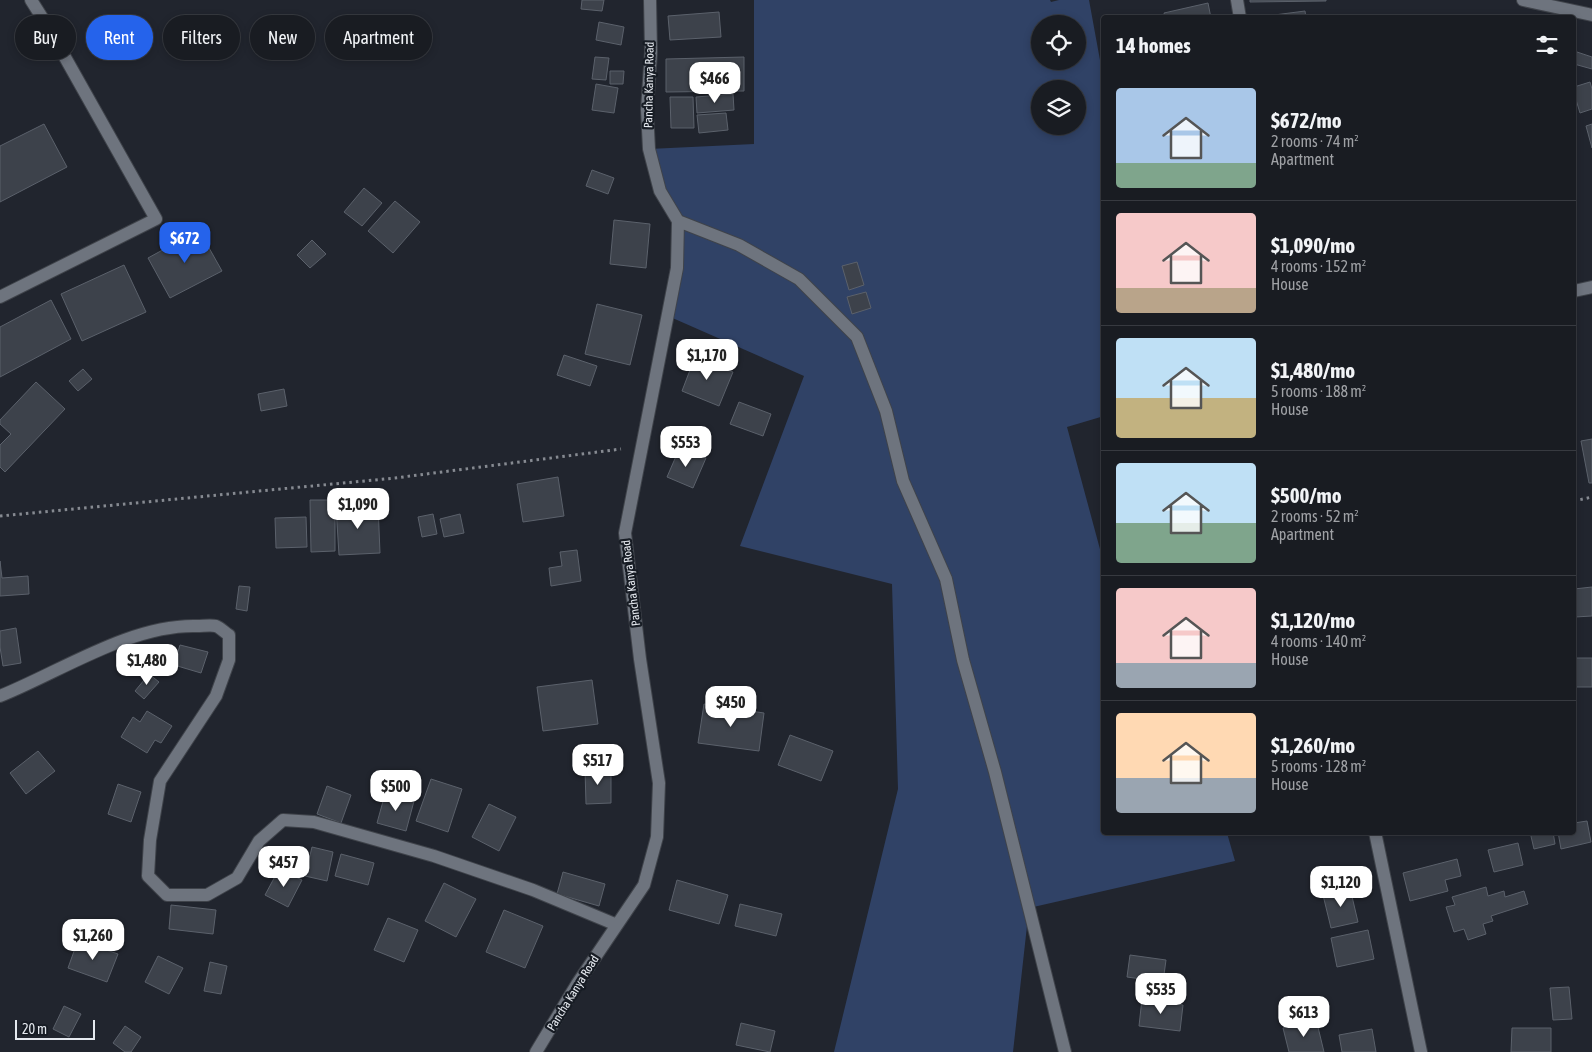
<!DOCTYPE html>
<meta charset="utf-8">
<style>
:root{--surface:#191c22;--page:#22252a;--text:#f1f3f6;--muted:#9fa1a5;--line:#373a40;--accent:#2563eb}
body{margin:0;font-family:"Asap Condensed",sans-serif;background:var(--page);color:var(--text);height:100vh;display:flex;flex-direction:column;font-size:19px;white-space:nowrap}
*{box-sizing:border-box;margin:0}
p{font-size:16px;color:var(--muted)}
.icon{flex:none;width:28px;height:28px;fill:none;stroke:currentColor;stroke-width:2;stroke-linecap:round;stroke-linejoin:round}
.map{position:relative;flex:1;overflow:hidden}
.side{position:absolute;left:1101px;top:15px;width:475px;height:820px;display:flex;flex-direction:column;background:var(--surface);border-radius:5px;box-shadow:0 2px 8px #0003,0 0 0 1px var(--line)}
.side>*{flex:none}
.banner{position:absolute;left:15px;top:15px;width:475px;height:45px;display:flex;gap:10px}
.buttons{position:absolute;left:1031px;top:15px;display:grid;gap:10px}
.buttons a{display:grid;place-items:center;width:55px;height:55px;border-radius:50%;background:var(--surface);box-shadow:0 2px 8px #0003,0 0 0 1px var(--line);font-size:25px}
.scale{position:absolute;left:15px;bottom:12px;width:80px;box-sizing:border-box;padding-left:5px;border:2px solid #e5e9ef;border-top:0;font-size:14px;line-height:18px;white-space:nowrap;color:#e5e9ef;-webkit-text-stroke:4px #171c24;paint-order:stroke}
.price{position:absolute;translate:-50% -42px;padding:0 11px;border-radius:10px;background:#fff;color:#222;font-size:16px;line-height:32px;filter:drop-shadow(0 1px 2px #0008)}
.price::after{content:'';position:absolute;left:50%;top:30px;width:15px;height:11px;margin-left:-8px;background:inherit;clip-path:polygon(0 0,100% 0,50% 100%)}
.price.selected{background:var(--accent);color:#fff}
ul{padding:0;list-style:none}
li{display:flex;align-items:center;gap:15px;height:125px;padding:0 15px}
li+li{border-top:1px solid var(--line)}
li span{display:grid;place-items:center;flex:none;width:140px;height:100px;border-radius:5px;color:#555}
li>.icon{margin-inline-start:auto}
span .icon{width:60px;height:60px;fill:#fffc;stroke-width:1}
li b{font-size:21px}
h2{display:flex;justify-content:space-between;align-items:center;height:60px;padding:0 15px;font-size:21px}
.pill{padding:0 18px;border-radius:22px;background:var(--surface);box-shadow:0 2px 8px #0003,0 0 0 1px var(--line);font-size:18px;line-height:45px}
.pill.selected{background:var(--accent);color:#fff}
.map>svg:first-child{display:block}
.green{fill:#304266;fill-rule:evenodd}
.building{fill:#3d424b;stroke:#5b616b}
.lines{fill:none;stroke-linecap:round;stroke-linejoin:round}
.service-casing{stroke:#3f434a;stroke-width:14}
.minor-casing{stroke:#3f434a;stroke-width:14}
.path{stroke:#868a91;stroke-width:3;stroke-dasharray:2.5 4;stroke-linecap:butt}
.service{stroke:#6e747e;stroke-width:12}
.minor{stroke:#6e747e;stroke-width:12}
.labels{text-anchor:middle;stroke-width:4.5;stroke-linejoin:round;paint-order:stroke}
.street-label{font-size:12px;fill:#e5e9ef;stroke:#171c24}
</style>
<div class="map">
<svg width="1592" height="1052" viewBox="0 0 1592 1052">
<rect width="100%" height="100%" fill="#21252e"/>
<path class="green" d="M 754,0 L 1050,0 L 1051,2 L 1059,0 L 1089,0 L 1104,82 L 1104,416 L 1067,427 L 1104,564 L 1104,832 L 1227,833 L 1235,861 L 1029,908 L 1013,1052 L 834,1052 L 898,789 L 892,584 L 740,546 L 804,376 L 668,316 L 678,221 L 649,149 L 754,144 ZM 1040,24 L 1078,24 L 1078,61 L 1040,61 ZM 1040,89 L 1078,89 L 1078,126 L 1040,126 Z"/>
<path class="building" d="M 582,0 L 604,0 L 602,11 L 581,9 Z
M 1250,0 L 1326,0 L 1326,1 L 1250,2 Z
M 1208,3 L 1211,18 L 1165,18 L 1164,13 Z
M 1305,11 L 1306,18 L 1259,18 L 1259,17 Z
M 719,12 L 721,37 L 670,40 L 668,16 Z
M 599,22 L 624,27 L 621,45 L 596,40 Z
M 126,27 L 140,54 L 128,60 L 114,33 Z
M 1574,51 L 1592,57 L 1592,69 L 1574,64 Z
M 595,57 L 609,58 L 606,80 L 592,79 Z
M 744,57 L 744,91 L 666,92 L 666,59 Z
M 610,71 L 624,71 L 623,84 L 610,84 Z
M 1590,82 L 1592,89 L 1592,109 L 1580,113 L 1574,93 L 1574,87 Z
M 596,84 L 618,88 L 614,113 L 592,110 Z
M 733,94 L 734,110 L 697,113 L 696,97 Z
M 670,97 L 693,97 L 694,128 L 671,128 Z
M 726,113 L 728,130 L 699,133 L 697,115 Z
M 44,124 L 67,167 L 0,202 L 0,146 Z
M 1592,124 L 1592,148 L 1586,126 Z
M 592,170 L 614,178 L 608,194 L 586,186 Z
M 364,188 L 382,203 L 362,226 L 344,212 Z
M 395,201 L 420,222 L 393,253 L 368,231 Z
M 614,220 L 650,224 L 646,268 L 610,264 Z
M 199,230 L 222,271 L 170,298 L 148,258 Z
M 312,240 L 326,254 L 310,268 L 297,255 Z
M 857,262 L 864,285 L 849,290 L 842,266 Z
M 124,265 L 146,312 L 82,341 L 61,294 Z
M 866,292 L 871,308 L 852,314 L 847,297 Z
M 51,300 L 71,339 L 0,377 L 0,327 Z
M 597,304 L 642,315 L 630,365 L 585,354 Z
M 564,355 L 597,366 L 590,386 L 557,375 Z
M 695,357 L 733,372 L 719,406 L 682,391 Z
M 83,369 L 92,379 L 78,391 L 69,381 Z
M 36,382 L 65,409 L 5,472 L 0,467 L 0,445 L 11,434 L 0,424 L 0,420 Z
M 284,389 L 287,406 L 261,411 L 258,394 Z
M 739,402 L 771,414 L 763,436 L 730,424 Z
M 1592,439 L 1592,483 L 1589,483 L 1581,441 Z
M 680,447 L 706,458 L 693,488 L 667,477 Z
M 558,477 L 564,516 L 523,522 L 517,484 Z
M 310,500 L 335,500 L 335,551 L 311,552 Z
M 378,505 L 380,553 L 339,555 L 336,507 Z
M 433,514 L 437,534 L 422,537 L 418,517 Z
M 460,514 L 464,533 L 444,537 L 440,519 Z
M 306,517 L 307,547 L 276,548 L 275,518 Z
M 577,550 L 581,581 L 551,586 L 549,568 L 562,566 L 560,552 Z
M 0,561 L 2,578 L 28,576 L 29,594 L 0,596 Z
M 239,586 L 250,587 L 247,611 L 236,609 Z
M 1592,587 L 1592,616 L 1575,617 L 1574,589 Z
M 16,628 L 21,663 L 3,666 L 0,647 L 0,631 Z
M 180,645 L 208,652 L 201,673 L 174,665 Z
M 1574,658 L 1592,658 L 1592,687 L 1574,687 Z
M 149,674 L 159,682 L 144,699 L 135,691 Z
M 592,680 L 598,724 L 543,731 L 537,687 Z
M 704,704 L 764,713 L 759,751 L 698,743 Z
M 147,711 L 172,726 L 161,743 L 155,740 L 147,753 L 121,737 L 133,717 L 140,722 Z
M 790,735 L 833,751 L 821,781 L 778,765 Z
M 38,751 L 55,771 L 26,794 L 10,773 Z
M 611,768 L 611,803 L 586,804 L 585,769 Z
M 431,779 L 462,789 L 448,832 L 416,821 Z
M 118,784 L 141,792 L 131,822 L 108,814 Z
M 327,786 L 351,795 L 341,823 L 317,814 Z
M 385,794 L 414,801 L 406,831 L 377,823 Z
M 489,804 L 516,817 L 499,851 L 472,837 Z
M 1587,821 L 1591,842 L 1561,849 L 1558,832 L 1574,832 L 1574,823 Z
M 1530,832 L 1553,832 L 1555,844 L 1534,849 Z
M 1518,843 L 1523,865 L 1494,872 L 1488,850 Z
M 312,847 L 333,852 L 327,881 L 305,876 Z
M 341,854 L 374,863 L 368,885 L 335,876 Z
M 1457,859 L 1461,876 L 1445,880 L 1448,891 L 1410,901 L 1403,873 Z
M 279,869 L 302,880 L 288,907 L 265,895 Z
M 563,872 L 605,884 L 599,906 L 557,894 Z
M 677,880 L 728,895 L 719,924 L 669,910 Z
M 444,883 L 476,899 L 456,937 L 425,921 Z
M 1486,887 L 1488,896 L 1504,891 L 1505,897 L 1524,891 L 1528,904 L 1491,916 L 1493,921 L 1483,924 L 1486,934 L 1468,940 L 1464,929 L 1454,932 L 1446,907 L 1455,905 L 1452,897 Z
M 1350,888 L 1358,922 L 1331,928 L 1323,895 Z
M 740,904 L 782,914 L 776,936 L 735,926 Z
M 171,905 L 216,910 L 213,934 L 169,929 Z
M 504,910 L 543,926 L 525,968 L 486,952 Z
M 388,918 L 418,930 L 404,962 L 374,950 Z
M 1368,930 L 1374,959 L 1337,967 L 1331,938 Z
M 78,940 L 118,954 L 107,982 L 68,968 Z
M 1130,955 L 1166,960 L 1163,982 L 1127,977 Z
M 158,956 L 183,968 L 169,994 L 145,982 Z
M 210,962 L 227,966 L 221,994 L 204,991 Z
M 1569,987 L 1572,1019 L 1553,1020 L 1550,988 Z
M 1142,999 L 1183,1005 L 1180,1031 L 1139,1026 Z
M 64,1006 L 81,1014 L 69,1037 L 53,1029 Z
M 1316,1019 L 1324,1052 L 1289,1052 L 1283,1028 Z
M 741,1023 L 775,1031 L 770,1052 L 736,1045 Z
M 125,1026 L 141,1037 L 131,1052 L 125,1052 L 113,1043 Z
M 1512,1028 L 1551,1028 L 1551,1052 L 1511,1052 Z
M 1372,1029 L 1376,1052 L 1342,1052 L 1339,1035 Z"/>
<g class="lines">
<g class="service-casing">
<path id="service" d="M 0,297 L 156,219 L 48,27 L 31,0"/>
</g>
<g class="minor-casing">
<path id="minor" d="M 1237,0 L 1240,18
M 1523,0 L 1592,15
M 678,221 L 739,245 L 799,279 L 857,337 L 886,411 L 903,481 L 946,579 L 963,660 L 995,772 L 1065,1052
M 1574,291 L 1592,287
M 0,696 C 60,672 131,624 197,626 C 203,626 211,625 216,626 C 221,628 225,633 229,635 L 229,660 L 216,696 L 160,781 L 150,840 L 148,876 L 167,895 L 207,895 L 237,878 L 259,841 L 283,820 L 314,822 L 434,856 L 533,890 L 617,925
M 1375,832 L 1421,1052
M 536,1052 L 577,984 L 644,885 L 657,837 L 659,783 L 640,659 L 625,533 L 677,268 L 678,221 L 660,191 L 649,149 L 647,110 L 651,52 L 650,0"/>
</g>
<path class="path" d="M 1574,501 L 1592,497
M 0,516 L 395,478 L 621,449"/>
<use href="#service" class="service"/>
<use href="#minor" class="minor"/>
</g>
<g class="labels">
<g class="street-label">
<text transform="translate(649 85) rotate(-89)" y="4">Pancha Kanya Road</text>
<text transform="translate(631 583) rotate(-97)" y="4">Pancha Kanya Road</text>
<text transform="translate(573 993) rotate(-58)" y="4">Pancha Kanya Road</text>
</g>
</g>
</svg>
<div class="buttons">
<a><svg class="icon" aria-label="locate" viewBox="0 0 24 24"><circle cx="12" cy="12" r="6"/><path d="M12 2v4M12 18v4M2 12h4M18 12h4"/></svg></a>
<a><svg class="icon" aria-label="layers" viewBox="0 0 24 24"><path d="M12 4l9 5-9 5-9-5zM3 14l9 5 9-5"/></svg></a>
</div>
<div class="scale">20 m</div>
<b class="price" style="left:715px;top:104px">$466</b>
<b class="price selected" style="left:185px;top:264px">$672</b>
<b class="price" style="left:707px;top:381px">$1,170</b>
<b class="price" style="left:686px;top:468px">$553</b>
<b class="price" style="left:358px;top:530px">$1,090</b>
<b class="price" style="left:147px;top:686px">$1,480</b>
<b class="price" style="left:731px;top:728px">$450</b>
<b class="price" style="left:598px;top:786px">$517</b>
<b class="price" style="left:396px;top:812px">$500</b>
<b class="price" style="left:284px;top:888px">$457</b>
<b class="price" style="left:1341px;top:908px">$1,120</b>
<b class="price" style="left:93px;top:961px">$1,260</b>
<b class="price" style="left:1161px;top:1015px">$535</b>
<b class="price" style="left:1304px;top:1038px">$613</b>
<div class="banner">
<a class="pill">Buy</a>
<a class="pill selected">Rent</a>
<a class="pill">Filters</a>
<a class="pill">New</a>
<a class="pill">Apartment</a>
</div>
<section class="side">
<h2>14 homes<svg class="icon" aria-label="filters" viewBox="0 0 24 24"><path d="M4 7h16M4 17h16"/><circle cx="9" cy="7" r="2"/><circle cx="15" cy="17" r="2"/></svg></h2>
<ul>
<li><span style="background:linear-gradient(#a9c7e8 75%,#7fa58c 0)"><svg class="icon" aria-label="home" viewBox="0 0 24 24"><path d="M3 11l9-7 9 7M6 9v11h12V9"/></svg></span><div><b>$672/mo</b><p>2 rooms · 74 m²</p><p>Apartment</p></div></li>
<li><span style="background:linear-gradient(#f6c9c9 75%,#b9a48a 0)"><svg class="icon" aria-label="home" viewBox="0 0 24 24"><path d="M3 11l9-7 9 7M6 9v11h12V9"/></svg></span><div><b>$1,090/mo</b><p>4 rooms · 152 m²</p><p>House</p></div></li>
<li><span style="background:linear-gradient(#bfe0f5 60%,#c2b280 0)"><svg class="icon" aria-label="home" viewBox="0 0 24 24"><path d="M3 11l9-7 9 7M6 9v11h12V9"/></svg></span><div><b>$1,480/mo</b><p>5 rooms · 188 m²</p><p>House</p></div></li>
<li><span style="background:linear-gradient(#bfe0f5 60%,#7fa58c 0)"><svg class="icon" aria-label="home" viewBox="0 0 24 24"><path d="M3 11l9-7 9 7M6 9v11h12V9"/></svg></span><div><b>$500/mo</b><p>2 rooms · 52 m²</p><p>Apartment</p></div></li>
<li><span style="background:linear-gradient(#f6c9c9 75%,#9aa5b1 0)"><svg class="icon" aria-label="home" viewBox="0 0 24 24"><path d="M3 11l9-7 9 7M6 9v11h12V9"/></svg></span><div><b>$1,120/mo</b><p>4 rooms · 140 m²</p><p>House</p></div></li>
<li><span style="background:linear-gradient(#ffd9b3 65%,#9aa5b1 0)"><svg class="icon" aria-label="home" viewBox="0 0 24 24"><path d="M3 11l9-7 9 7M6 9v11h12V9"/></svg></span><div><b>$1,260/mo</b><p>5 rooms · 128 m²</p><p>House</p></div></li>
</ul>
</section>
</div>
